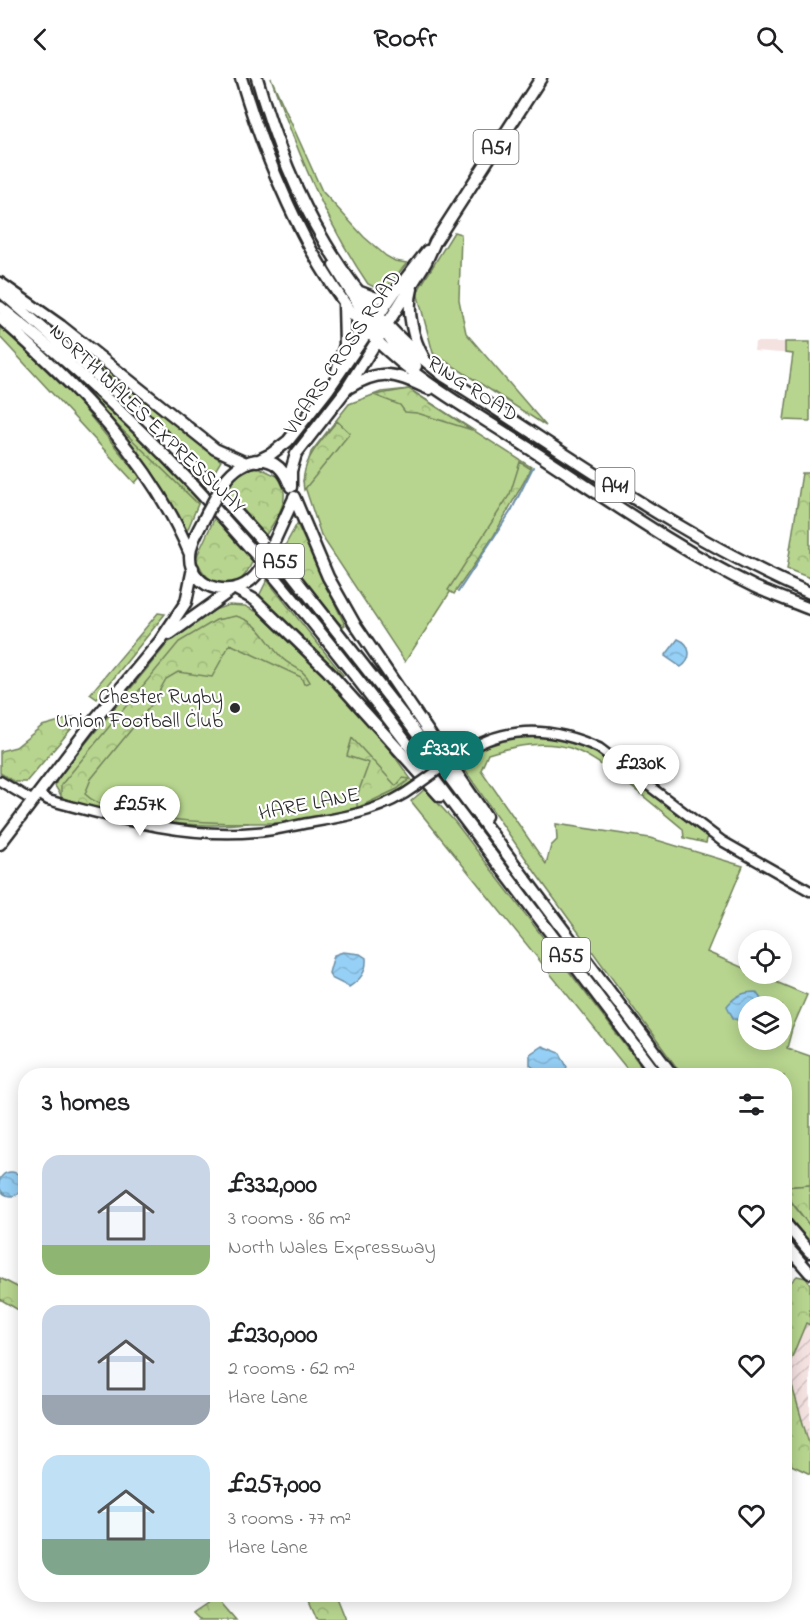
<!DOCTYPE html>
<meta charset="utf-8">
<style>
:root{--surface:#fff;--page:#f6f6f6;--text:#202124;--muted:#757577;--accent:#0f766e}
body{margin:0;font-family:"Indie Flower",sans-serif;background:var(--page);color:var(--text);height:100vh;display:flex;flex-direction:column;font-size:22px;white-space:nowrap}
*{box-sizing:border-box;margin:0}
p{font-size:20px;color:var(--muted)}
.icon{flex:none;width:33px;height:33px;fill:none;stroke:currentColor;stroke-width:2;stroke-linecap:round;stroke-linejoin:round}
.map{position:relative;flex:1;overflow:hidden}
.panel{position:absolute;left:18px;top:990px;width:774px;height:534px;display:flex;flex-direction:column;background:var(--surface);border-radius:24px;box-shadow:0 3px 15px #0003}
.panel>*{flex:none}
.fabs{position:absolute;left:738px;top:852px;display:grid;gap:12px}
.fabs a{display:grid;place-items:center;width:54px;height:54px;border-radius:50%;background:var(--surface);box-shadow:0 3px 15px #0003;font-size:30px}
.price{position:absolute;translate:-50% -51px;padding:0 14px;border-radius:21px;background:#fff;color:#222;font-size:20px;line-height:39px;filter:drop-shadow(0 2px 3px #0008)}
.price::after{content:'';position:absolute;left:50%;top:36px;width:18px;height:14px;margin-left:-9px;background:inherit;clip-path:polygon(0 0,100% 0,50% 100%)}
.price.selected{background:var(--accent);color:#fff}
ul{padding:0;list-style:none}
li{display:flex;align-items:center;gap:18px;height:150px;padding:0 24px}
li span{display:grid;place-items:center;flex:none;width:168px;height:120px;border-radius:18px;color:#555}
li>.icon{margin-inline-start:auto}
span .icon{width:72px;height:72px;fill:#fffc;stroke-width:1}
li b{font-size:26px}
h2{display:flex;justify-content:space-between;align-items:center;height:72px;padding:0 24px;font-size:26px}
header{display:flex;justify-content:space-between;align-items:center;height:78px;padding:0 24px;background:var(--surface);font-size:27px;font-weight:800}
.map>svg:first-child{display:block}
.built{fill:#f4e2e1}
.industrial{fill:url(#industrial-furrows)}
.green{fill:#b7d58e;stroke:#71805c;stroke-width:1.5;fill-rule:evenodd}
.forest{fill:url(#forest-crowns);stroke:#71805c;stroke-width:1.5}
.water{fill:url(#water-waves);stroke:#6b8ea5;stroke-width:1.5}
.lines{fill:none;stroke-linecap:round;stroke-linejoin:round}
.stream{stroke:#6b8ea5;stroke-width:2}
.tertiary-casing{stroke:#2b2b2b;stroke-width:13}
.trunk-casing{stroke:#2b2b2b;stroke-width:15}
.tertiary{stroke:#fff;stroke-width:8}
.trunk{stroke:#fff;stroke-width:10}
.tertiary-bridge-casing{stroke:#2b2b2b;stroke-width:13;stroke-linecap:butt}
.trunk-bridge-casing{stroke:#2b2b2b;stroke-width:15;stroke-linecap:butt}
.tertiary-bridge{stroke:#fff;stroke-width:8}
.trunk-bridge{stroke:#fff;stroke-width:10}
.poi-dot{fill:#2b2b2b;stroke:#fff;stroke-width:2}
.labels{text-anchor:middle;stroke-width:4.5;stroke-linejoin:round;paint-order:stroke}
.shield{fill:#fff;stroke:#6b6b6b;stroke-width:1.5}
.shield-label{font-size:20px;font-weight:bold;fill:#2b2b2b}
.street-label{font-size:21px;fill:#2b2b2b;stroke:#fff}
.poi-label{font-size:21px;fill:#2b2b2b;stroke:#fff;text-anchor:end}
</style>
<header><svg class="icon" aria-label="back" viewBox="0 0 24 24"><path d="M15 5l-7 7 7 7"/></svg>Roofr<svg class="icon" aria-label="search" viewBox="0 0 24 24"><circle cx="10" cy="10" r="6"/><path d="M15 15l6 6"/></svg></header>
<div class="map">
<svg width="810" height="1542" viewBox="0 0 810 1542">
<defs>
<pattern id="industrial-furrows" width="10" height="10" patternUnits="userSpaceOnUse" patternTransform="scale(1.5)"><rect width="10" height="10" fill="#f4e2e1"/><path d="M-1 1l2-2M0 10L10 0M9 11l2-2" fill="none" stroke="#d1c2c1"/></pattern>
<pattern id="forest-crowns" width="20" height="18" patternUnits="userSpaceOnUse" patternTransform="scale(1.5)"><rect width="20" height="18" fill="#b7d58e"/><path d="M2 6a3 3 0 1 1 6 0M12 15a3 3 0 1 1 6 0" fill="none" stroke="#9eb77b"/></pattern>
<pattern id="water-waves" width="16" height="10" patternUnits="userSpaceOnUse" patternTransform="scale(1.5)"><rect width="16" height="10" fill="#96d0f6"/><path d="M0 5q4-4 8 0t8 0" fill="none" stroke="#81b3d3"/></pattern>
</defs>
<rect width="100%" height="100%" fill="#fff"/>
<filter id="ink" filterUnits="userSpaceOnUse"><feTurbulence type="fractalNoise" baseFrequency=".0167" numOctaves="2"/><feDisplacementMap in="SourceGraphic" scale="12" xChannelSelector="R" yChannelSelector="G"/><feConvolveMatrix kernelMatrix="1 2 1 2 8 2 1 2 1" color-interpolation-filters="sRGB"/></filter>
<g filter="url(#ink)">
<path class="built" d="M 755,264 L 810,264 L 810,343 L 784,342 L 793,276 L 754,273 Z"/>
<path class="industrial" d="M 806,1244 L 810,1247 L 810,1369 L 787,1291 Z"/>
<path class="green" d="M 271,0 L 322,113 L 364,159 L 386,178 L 395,183 L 407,185 L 387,209 L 374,209 L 368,206 C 325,143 297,72 271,0 Z
M 454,154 L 461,156 L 459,222 L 466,255 L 546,348 L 433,275 L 417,214 Z
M 0,247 L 77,322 L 140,399 L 135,405 L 0,259 Z
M 61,252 L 221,383 L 212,398 L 154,340 L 58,256 Z
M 785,264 L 810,264 L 810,343 L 784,342 L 793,276 L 785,275 Z
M 39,267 L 106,327 L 200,421 L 198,426 L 110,341 L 109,342 L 36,268 Z
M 409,311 L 531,389 L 405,584 L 321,457 L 303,403 L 311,374 L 349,326 L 381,314 Z
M 229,527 L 245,528 L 259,535 L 333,606 L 376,653 L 416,708 L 402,719 L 311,745 L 148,745 L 65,724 L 55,708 L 58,699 L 168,565 L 214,532 Z
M 533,657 C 601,660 657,718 708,757 L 706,765 L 684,760 L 683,751 C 656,729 601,680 570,670 C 543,662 514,668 488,676 L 481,692 L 546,786 L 551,768 L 557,762 L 556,746 L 650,760 L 743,788 L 707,874 L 748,892 L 748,896 L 757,896 L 807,917 L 792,951 L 787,970 L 810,978 L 810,1107 L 785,1109 L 784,998 L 682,997 L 537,797 L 458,682 L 487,665 ZM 748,928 L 782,928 L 782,962 L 748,962 Z
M 425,711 L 455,744 L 648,997 L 632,997 L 411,723 Z
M 784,1115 L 810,1148 L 810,1166 L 785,1133 Z"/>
<path class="forest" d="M 409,311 L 472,352 L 417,335 L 405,334 L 400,327 L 374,317 Z
M 110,340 L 198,426 L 186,456 L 157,401 L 109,342 Z
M 337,343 L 350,355 L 304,412 C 299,384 321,363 337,343 Z
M 520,384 L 531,391 L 493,459 L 454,516 L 448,512 L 510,416 Z
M 258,389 L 277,398 C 294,418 277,439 266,457 L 228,415 C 233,399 241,391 258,389 Z
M 802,395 L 810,395 L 810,500 L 787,491 Z
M 215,439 L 254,480 C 251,487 247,496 241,501 C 223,518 201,498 196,480 Z
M 297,446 L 345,547 L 342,549 L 281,475 Z
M 267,502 L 343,597 L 341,598 L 259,518 Z
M 158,535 L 165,536 L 97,621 L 90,616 Z
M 236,538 C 261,545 265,562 281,579 C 290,589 304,590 310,604 L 304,606 L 301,599 L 230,566 L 212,599 L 178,594 L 166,601 L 152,626 L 91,701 L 85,716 C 111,742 211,745 249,745 C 195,751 110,743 61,719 L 61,707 L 179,564 L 216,542 Z
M 74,639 L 73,649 L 26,704 L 15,704 L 0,695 L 0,673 L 16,669 L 42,648 Z
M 352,660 L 396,708 L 403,700 L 410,701 L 397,711 L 357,730 L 357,718 L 369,685 L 347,678 Z
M 810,1107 L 810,1148 L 785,1115 L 784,1109 Z
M 797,1198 L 806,1200 L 810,1206 L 810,1247 L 806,1245 L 787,1291 L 810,1369 L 810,1396 L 785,1384 L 785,1210 Z
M 0,1200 L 25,1213 L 25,1236 L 0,1221 Z
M 306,1517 L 336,1517 L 346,1542 L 317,1542 Z
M 217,1520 L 236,1542 L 199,1542 L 193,1536 Z"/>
<path class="water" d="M 678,561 C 691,566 693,581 681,589 L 665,578 Z
M 343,874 L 360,876 L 366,880 C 367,894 360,902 349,909 L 331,900 L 329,895 L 334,877 Z
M 756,914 L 766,928 L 748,928 L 748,947 L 733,940 L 727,928 C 735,918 743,914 756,914 Z
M 542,968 L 560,975 L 567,989 C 560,1003 539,996 530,987 L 530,976 Z
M-1 1106a12 12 0 1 1 24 0a12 12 0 1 1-24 0Z"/>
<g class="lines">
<path class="stream" d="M 458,514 L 511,433 L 533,389"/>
<g class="tertiary-casing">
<path id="tertiary" d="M 458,678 C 503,647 550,647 599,670 L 722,763 L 810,813
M 0,703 L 33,723
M 39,716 L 48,722 C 115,740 185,761 256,754 C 275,753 295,747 314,744 C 352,738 385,731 416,708"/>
</g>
<g class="trunk-casing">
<path id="trunk" d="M 241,0 C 264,77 305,178 357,241 C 402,296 468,330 527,369 C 600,416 676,471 755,509 C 773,517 792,524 810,531
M 257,0 C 291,120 343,221 444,298 C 564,373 679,459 810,515
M 334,187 L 375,253
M 0,205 L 61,248 L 215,371 L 244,384
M 412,211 C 406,232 413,262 424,280
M 0,213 L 140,335 L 204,399 L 291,495 L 405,640 L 673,998
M 360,214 L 376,220 L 393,215
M 0,229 C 181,370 322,550 458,733 C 525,821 591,909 658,998
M 0,240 C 75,306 151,382 190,476
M 381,248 L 397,270 L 416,288
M 337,293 L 345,267 L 344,226
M 348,310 C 383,289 395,296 429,311
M 257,383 L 271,376 L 288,363 L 328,312 L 395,214 L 427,173
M 221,409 C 237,380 274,368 289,405
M 291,409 L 291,393 L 296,376 L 346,312 L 426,184 L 435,164 L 541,0
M 294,419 L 328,499 L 354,545 L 486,738
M 207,435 C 201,448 190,463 190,479 C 190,513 239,524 259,493
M 273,466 L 294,420
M 237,512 L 255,522 L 327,592 L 440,718
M 170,556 L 230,513
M 0,766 L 96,640 L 160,563 L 186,524 L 193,490
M 784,1144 L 810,1174
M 784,1165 L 810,1195"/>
</g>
<use href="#tertiary" class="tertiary"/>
<use href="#trunk" class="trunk"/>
<g class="tertiary-bridge-casing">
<path id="tertiary-bridge" d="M 416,708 L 458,678"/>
</g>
<g class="trunk-bridge-casing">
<path id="trunk-bridge" d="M 207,435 L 221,409
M 259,493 L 273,466"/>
</g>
<use href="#tertiary-bridge" class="tertiary-bridge"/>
<use href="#trunk-bridge" class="trunk-bridge"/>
</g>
</g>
<circle class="poi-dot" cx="235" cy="630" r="6"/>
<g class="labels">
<g class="shield">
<rect x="473.5" y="52" width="45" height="34" rx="4.5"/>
<rect x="595.5" y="390" width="39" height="34" rx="4.5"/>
<rect x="256" y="466" width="48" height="34" rx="4.5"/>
<rect x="542" y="860" width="48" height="34" rx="4.5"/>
</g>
<g class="shield-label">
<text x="496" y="76">A51</text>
<text x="615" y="414">A41</text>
<text x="280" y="490">A55</text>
<text x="566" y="884">A55</text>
</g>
<g class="street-label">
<text transform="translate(342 274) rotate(-56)" y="7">VICARS CROSS ROAD</text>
<text transform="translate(473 310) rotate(33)" y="7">RING ROAD</text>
<text transform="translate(148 340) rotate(44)" y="7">NORTH WALES EXPRESSWAY</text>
<text transform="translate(309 725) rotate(-11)" y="7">HARE LANE</text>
</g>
<g class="poi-label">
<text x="223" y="625">Chester Rugby<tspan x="223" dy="24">Union Football Club</tspan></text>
</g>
</g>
</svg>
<div class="fabs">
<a><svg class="icon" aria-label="locate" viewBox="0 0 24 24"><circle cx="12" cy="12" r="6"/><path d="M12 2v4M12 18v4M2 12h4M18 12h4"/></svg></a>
<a><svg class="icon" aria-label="layers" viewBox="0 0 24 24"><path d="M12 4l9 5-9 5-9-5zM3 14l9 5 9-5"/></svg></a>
</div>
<b class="price selected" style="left:445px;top:704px">£332K</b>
<b class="price" style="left:641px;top:718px">£230K</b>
<b class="price" style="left:140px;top:759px">£257K</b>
<section class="panel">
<h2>3 homes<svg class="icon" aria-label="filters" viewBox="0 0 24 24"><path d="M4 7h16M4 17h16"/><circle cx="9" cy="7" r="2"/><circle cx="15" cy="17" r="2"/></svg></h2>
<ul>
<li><span style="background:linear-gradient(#c9d6e8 75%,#8fb573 0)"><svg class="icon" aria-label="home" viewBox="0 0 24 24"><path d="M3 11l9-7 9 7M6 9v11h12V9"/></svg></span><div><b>£332,000</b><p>3 rooms · 86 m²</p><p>North Wales Expressway</p></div><svg class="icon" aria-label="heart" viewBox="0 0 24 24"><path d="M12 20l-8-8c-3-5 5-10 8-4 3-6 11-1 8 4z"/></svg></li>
<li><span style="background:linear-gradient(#c9d6e8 75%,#9aa5b1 0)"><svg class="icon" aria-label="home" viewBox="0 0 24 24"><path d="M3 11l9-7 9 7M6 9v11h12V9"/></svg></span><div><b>£230,000</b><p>2 rooms · 62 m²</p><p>Hare Lane</p></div><svg class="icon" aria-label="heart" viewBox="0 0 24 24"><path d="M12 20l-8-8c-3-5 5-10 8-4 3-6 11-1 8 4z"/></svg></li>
<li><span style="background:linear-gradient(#bfe0f5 70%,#7fa58c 0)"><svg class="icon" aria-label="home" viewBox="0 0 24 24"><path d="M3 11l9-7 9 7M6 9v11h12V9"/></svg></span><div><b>£257,000</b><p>3 rooms · 77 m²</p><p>Hare Lane</p></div><svg class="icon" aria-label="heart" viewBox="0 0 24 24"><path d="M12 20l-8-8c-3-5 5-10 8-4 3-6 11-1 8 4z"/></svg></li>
</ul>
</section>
</div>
